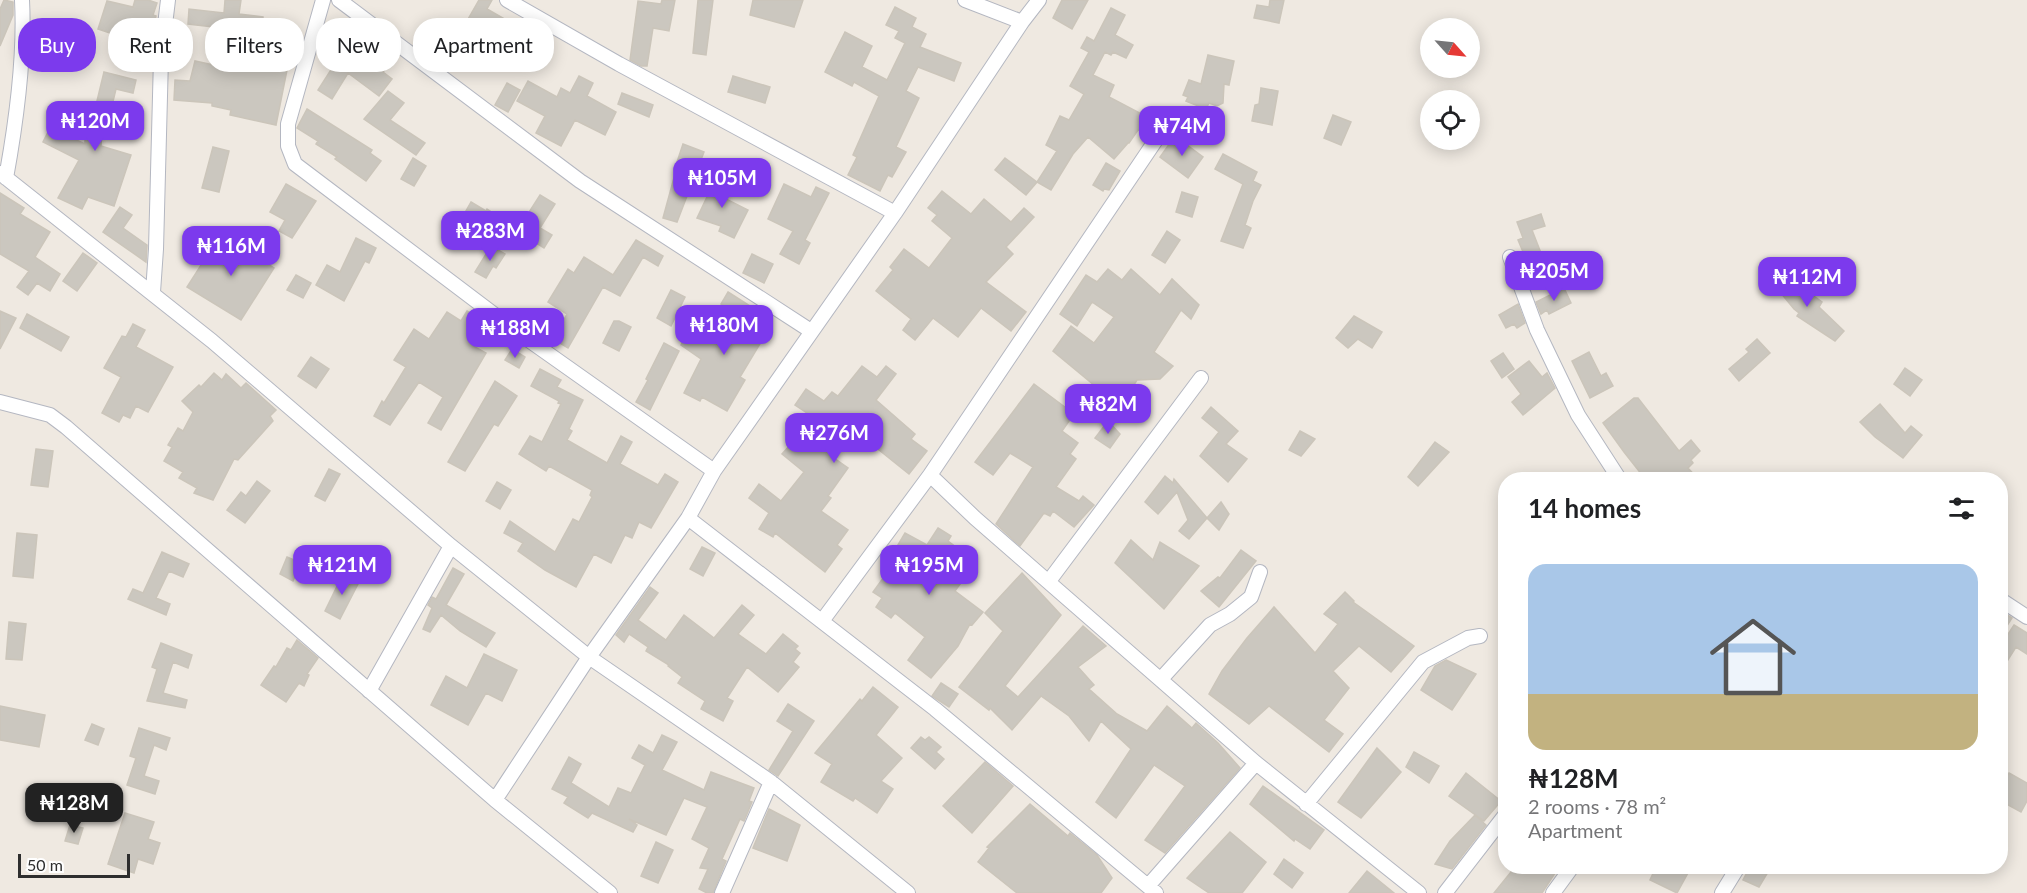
<!DOCTYPE html>
<meta charset="utf-8">
<style>
:root{--surface:#fff;--page:#f6f6f6;--text:#202124;--muted:#757577;--accent:#7c3aed}
body{margin:0;font-family:Lato,sans-serif;background:var(--page);color:var(--text);height:100vh;display:flex;flex-direction:column;font-size:22px;white-space:nowrap}
*{box-sizing:border-box;margin:0}
p{font-size:20px;color:var(--muted)}
.icon{flex:none;width:33px;height:33px;fill:none;stroke:currentColor;stroke-width:2;stroke-linecap:round;stroke-linejoin:round}
.map{position:relative;flex:1;overflow:hidden}
.panel{position:absolute;left:1498px;top:472px;width:510px;height:402px;display:flex;flex-direction:column;background:var(--surface);border-radius:24px;box-shadow:0 3px 15px #0003}
.panel>*{flex:none}
.top-card{position:absolute;left:18px;top:18px;width:570px;height:54px;display:flex;gap:12px}
.needle{width:39px;rotate:117deg}
.tools{position:absolute;left:1420px;top:18px;display:grid;gap:12px}
.tools a{display:grid;place-items:center;width:60px;height:60px;border-radius:50%;background:var(--surface);box-shadow:0 3px 15px #0003;font-size:30px}
.scale{position:absolute;left:18px;bottom:15px;width:112px;box-sizing:border-box;padding-left:6px;border:3px solid #2e2e2e;border-top:0;font-size:16px;line-height:21px;white-space:nowrap;color:#2e2e2e;-webkit-text-stroke:4px #fff;paint-order:stroke}
.price{position:absolute;translate:-50% -51px;padding:0 14px;border-radius:12px;background:var(--accent);color:#fff;font-size:20px;line-height:39px;filter:drop-shadow(0 2px 3px #0008)}
.price::after{content:'';position:absolute;left:50%;top:36px;width:18px;height:14px;margin-left:-9px;background:inherit;clip-path:polygon(0 0,100% 0,50% 100%)}
.price.on{background:#222;color:#fff}
ul{padding:0;list-style:none}
li{display:grid;align-content:center;gap:12px;height:318px;padding:0 30px}
li span{display:grid;place-items:center;height:186px;border-radius:18px;color:#555}
li>.icon{margin-inline-start:auto}
span .icon{width:108px;height:108px;fill:#fffc;stroke-width:1}
li b{font-size:26px}
h2{display:flex;justify-content:space-between;align-items:center;height:72px;padding:0 30px;font-size:26px}
.tag{padding:0 21px;border-radius:24px;background:var(--surface);box-shadow:0 3px 15px #0003;font-size:21px;line-height:54px}
.tag.on{background:var(--accent);color:#fff}
.map>svg:first-child{display:block}
.building{fill:#cbc7bf;stroke:#cbc5ba;stroke-width:1.5}
.lines{fill:none;stroke-linecap:round;stroke-linejoin:round}
.street-casing{stroke:#b4b7c1;stroke-width:16}
.street{stroke:#fff;stroke-width:14}
</style>
<div class="map">
<svg width="2027" height="893" viewBox="0 0 2027 893">
<rect width="100%" height="100%" fill="#efe9e1"/>
<path class="building" d="M 4,0 L 13,2 L 13,15 L 0,46 L 0,9 Z
M 135,0 L 148,0 L 157,3 L 153,15 L 156,16 L 150,42 L 129,36 L 128,39 L 98,29 L 107,1 L 133,7 Z
M 225,0 L 241,0 L 239,14 L 263,17 L 263,20 L 290,25 L 287,38 L 256,32 L 251,59 L 288,65 L 276,125 L 230,115 L 231,110 L 212,106 L 212,103 L 174,100 L 175,80 L 190,81 L 195,61 L 236,70 L 241,40 L 239,40 L 240,30 L 188,24 L 189,9 L 224,13 Z
M 479,0 L 492,0 L 487,9 L 517,26 L 501,54 L 488,46 L 490,43 L 463,28 Z
M 662,0 L 675,0 L 669,31 L 653,28 L 647,66 L 641,66 L 630,60 L 638,1 L 661,4 Z
M 698,0 L 713,0 L 706,55 L 693,53 Z
M 753,0 L 803,0 L 794,27 L 750,15 Z
M 1062,0 L 1088,0 L 1072,29 L 1053,18 Z
M 1270,0 L 1284,0 L 1279,23 L 1254,18 L 1257,5 L 1269,7 Z
M 895,7 L 916,18 L 912,27 L 926,34 L 920,47 L 961,63 L 954,81 L 918,67 L 906,91 L 919,98 L 896,147 L 906,152 L 892,177 L 888,175 L 880,191 L 848,175 L 857,157 L 853,155 L 879,96 L 854,82 L 852,86 L 825,72 L 845,32 L 872,46 L 862,67 L 887,80 L 905,43 L 895,38 L 899,31 L 886,25 Z
M 1111,8 L 1125,15 L 1115,35 L 1133,45 L 1126,58 L 1113,52 L 1111,55 L 1105,52 L 1093,75 L 1114,85 L 1109,97 L 1153,120 L 1145,133 L 1138,130 L 1129,143 L 1128,143 L 1114,159 L 1088,137 L 1073,154 L 1051,190 L 1037,182 L 1057,151 L 1046,145 L 1060,116 L 1069,120 L 1084,94 L 1070,86 L 1089,52 L 1081,48 L 1087,37 L 1094,41 Z
M 344,20 L 375,42 L 369,51 L 389,65 L 383,72 L 392,79 L 379,96 L 348,73 L 332,99 L 318,90 L 336,62 L 322,53 Z
M 446,20 L 459,27 L 441,60 L 428,53 Z
M 1208,55 L 1234,61 L 1229,85 L 1224,84 L 1223,103 L 1217,106 L 1209,103 L 1206,109 L 1186,101 L 1188,97 L 1183,95 L 1189,80 L 1201,84 Z
M 104,72 L 136,80 L 133,93 L 116,89 L 108,122 L 103,121 L 101,146 L 131,155 L 114,206 L 88,197 L 82,209 L 58,198 L 79,160 L 43,142 L 50,128 L 85,144 L 85,133 L 89,134 Z
M 579,76 L 593,83 L 587,96 L 616,112 L 605,135 L 575,120 L 561,146 L 536,133 L 545,116 L 517,101 L 528,81 L 557,97 L 561,88 L 570,93 Z
M 733,76 L 770,87 L 765,103 L 728,92 Z
M 507,83 L 520,90 L 508,112 L 495,105 Z
M 1261,88 L 1278,91 L 1272,125 L 1252,121 L 1255,105 L 1259,104 Z
M 388,91 L 404,103 L 390,120 L 425,143 L 416,155 L 364,119 Z
M 622,93 L 653,105 L 649,117 L 618,104 Z
M 307,109 L 372,150 L 370,153 L 381,161 L 366,181 L 335,159 L 337,157 L 316,144 L 318,141 L 297,128 Z
M 1333,115 L 1351,122 L 1341,145 L 1324,138 Z
M 1175,136 L 1203,157 L 1188,178 L 1160,157 Z
M 683,144 L 704,152 L 677,222 L 663,218 L 678,163 L 677,162 Z
M 213,147 L 229,151 L 219,192 L 202,188 Z
M 1223,154 L 1257,172 L 1253,181 L 1261,185 L 1253,201 L 1245,225 L 1251,228 L 1243,248 L 1221,241 L 1243,184 L 1215,169 Z
M 413,158 L 426,166 L 414,186 L 401,179 Z
M 1005,158 L 1037,182 L 1026,195 L 995,170 Z
M 1106,163 L 1120,171 L 1109,190 L 1104,189 L 1103,191 L 1093,185 Z
M 722,165 L 726,167 L 720,196 L 748,210 L 734,238 L 719,231 L 721,226 L 697,218 Z
M 286,184 L 316,201 L 292,238 L 279,231 L 285,220 L 270,212 Z
M 784,184 L 811,197 L 816,187 L 829,193 L 805,240 L 810,243 L 799,264 L 780,254 L 793,231 L 768,219 Z
M 942,191 L 971,214 L 984,199 L 1011,222 L 1024,208 L 1034,217 L 1006,247 L 1013,254 L 986,282 L 1026,312 L 1011,331 L 981,308 L 958,337 L 933,318 L 915,340 L 903,330 L 911,319 L 876,291 L 893,270 L 890,267 L 904,249 L 929,268 L 952,238 L 932,221 L 937,215 L 928,208 Z
M 1182,192 L 1198,197 L 1192,217 L 1176,212 Z
M 0,193 L 24,208 L 20,214 L 50,232 L 35,257 L 60,274 L 50,291 L 37,283 L 28,295 L 17,287 L 29,271 L 0,254 Z
M 540,195 L 555,204 L 540,228 L 552,235 L 544,248 L 517,231 Z
M 471,202 L 486,211 L 487,209 L 516,228 L 502,248 L 474,229 L 476,225 L 462,218 Z
M 120,207 L 132,215 L 123,228 L 147,245 L 146,262 L 103,232 Z
M 1541,214 L 1545,226 L 1532,230 L 1541,253 L 1526,259 L 1518,240 L 1523,238 L 1517,222 Z
M 1167,231 L 1180,240 L 1165,263 L 1152,255 Z
M 221,234 L 274,268 L 241,320 L 187,287 Z
M 356,238 L 376,248 L 369,263 L 365,261 L 344,301 L 316,285 L 327,265 L 340,272 Z
M 636,240 L 663,256 L 658,266 L 643,257 L 620,296 L 603,287 L 568,348 L 553,339 L 567,314 L 548,302 L 568,269 L 574,273 L 584,257 L 613,275 Z
M 491,246 L 505,254 L 496,268 L 493,266 L 486,278 L 475,272 Z
M 83,253 L 97,263 L 77,291 L 63,281 Z
M 752,254 L 773,264 L 764,283 L 743,273 Z
M 1108,269 L 1122,280 L 1131,269 L 1160,295 L 1172,279 L 1199,305 L 1191,319 L 1181,310 L 1154,352 L 1173,366 L 1160,379 L 1137,380 L 1128,394 L 1116,386 L 1106,395 L 1053,351 L 1071,326 L 1094,343 L 1114,317 L 1092,302 L 1077,326 L 1060,314 L 1086,275 L 1097,282 Z
M 1781,271 L 1806,302 L 1811,294 L 1822,302 L 1819,307 L 1844,331 L 1835,341 L 1797,316 L 1799,313 L 1794,309 L 1770,280 Z
M 296,275 L 311,283 L 303,298 L 287,290 Z
M 1564,288 L 1571,303 L 1549,314 L 1547,310 L 1541,314 L 1536,302 Z
M 671,290 L 685,297 L 671,326 L 657,318 Z
M 728,292 L 750,306 L 743,316 L 767,332 L 740,377 L 745,380 L 727,411 L 702,397 L 700,401 L 684,393 L 701,359 L 681,345 L 689,330 L 711,342 L 731,310 L 721,304 Z
M 1518,304 L 1525,323 L 1517,328 L 1514,324 L 1506,328 L 1499,315 Z
M 0,311 L 16,318 L 0,349 Z
M 467,311 L 486,323 L 473,346 L 486,353 L 441,430 L 428,423 L 443,397 L 419,382 L 390,425 L 374,416 L 382,401 L 384,403 L 406,367 L 394,360 L 414,329 L 429,339 L 447,312 L 461,321 Z
M 27,314 L 69,337 L 61,351 L 20,328 Z
M 1354,316 L 1382,332 L 1372,348 L 1358,339 L 1348,348 L 1336,338 Z
M 614,321 L 619,321 L 631,327 L 619,351 L 603,343 Z
M 133,324 L 145,330 L 136,347 L 173,367 L 148,412 L 136,406 L 130,418 L 123,415 L 119,422 L 102,413 L 121,377 L 104,368 L 122,336 L 126,337 Z
M 1757,339 L 1770,353 L 1739,381 L 1729,369 L 1749,352 L 1746,349 Z
M 664,343 L 679,351 L 650,410 L 636,402 L 648,380 L 646,379 Z
M 512,349 L 525,357 L 519,368 L 505,360 Z
M 1589,352 L 1601,376 L 1606,373 L 1613,386 L 1590,398 L 1572,361 Z
M 1503,353 L 1514,369 L 1502,378 L 1491,361 Z
M 311,357 L 329,369 L 316,388 L 298,376 Z
M 1529,361 L 1542,377 L 1547,373 L 1555,388 L 1523,415 L 1512,402 L 1521,394 L 1508,377 Z
M 862,366 L 877,377 L 886,366 L 896,374 L 876,400 L 915,434 L 911,439 L 927,451 L 909,474 L 854,430 L 834,458 L 848,468 L 828,496 L 831,498 L 821,511 L 848,530 L 837,545 L 842,549 L 825,572 L 775,533 L 773,537 L 759,529 L 769,513 L 749,498 L 759,484 L 781,501 L 804,472 L 782,454 L 791,444 L 798,450 L 819,421 L 795,405 L 806,389 L 824,401 L 832,392 L 838,396 Z
M 1905,368 L 1922,380 L 1910,396 L 1894,384 Z
M 540,369 L 561,380 L 557,387 L 583,400 L 569,429 L 572,431 L 567,440 L 607,463 L 621,436 L 632,442 L 620,464 L 658,485 L 665,474 L 678,482 L 651,528 L 639,522 L 632,538 L 625,535 L 611,563 L 594,554 L 576,587 L 545,570 L 518,551 L 523,543 L 504,533 L 510,521 L 555,552 L 573,519 L 579,522 L 592,497 L 590,495 L 592,490 L 549,466 L 546,471 L 519,454 L 530,436 L 542,442 L 561,404 L 558,403 L 559,401 L 531,386 Z
M 214,373 L 222,380 L 226,374 L 241,388 L 246,383 L 276,410 L 270,416 L 273,421 L 238,460 L 234,459 L 213,500 L 194,493 L 197,488 L 179,478 L 183,472 L 164,461 L 172,447 L 168,445 L 178,428 L 183,431 L 193,412 L 182,401 L 199,385 L 201,387 Z
M 495,381 L 517,396 L 498,426 L 494,424 L 465,471 L 448,462 Z
M 1034,384 L 1074,414 L 1062,431 L 1078,443 L 1070,454 L 1076,459 L 1056,487 L 1079,501 L 1083,496 L 1094,505 L 1074,527 L 1053,511 L 1050,516 L 1044,513 L 1020,546 L 996,524 L 1033,467 L 1010,453 L 993,475 L 975,462 Z
M 1634,398 L 1638,398 L 1679,451 L 1691,440 L 1700,451 L 1691,460 L 1693,463 L 1688,468 L 1699,480 L 1681,480 L 1675,473 L 1667,480 L 1646,480 L 1624,452 L 1603,423 Z
M 1880,404 L 1905,433 L 1911,426 L 1922,435 L 1903,458 L 1875,437 L 1860,422 Z
M 1211,407 L 1238,431 L 1226,444 L 1247,459 L 1228,482 L 1200,456 L 1219,432 L 1202,418 Z
M 1108,421 L 1120,434 L 1110,448 L 1095,438 Z
M 1300,431 L 1315,439 L 1301,456 L 1289,450 Z
M 1435,442 L 1449,452 L 1418,486 L 1408,477 Z
M 36,449 L 53,451 L 48,487 L 31,485 Z
M 329,469 L 340,474 L 325,501 L 315,496 Z
M 1165,476 L 1173,483 L 1174,479 L 1207,518 L 1189,539 L 1179,531 L 1188,520 L 1177,492 L 1158,514 L 1145,502 Z
M 257,481 L 270,491 L 245,523 L 227,510 L 241,492 L 246,496 Z
M 497,482 L 511,490 L 500,509 L 486,501 Z
M 1221,502 L 1229,514 L 1219,530 L 1207,518 Z
M 938,528 L 951,536 L 948,541 L 976,562 L 955,591 L 983,612 L 972,625 L 970,624 L 958,646 L 931,678 L 908,660 L 925,637 L 895,613 L 891,618 L 876,607 L 882,598 L 873,592 L 894,563 L 889,560 L 905,533 L 927,545 Z
M 17,533 L 37,535 L 33,578 L 13,576 Z
M 1131,540 L 1153,560 L 1160,542 L 1199,566 L 1164,609 L 1115,563 Z
M 702,547 L 715,553 L 703,576 L 690,569 Z
M 341,549 L 356,556 L 349,572 L 333,565 Z
M 1241,550 L 1256,561 L 1219,607 L 1201,591 L 1218,577 L 1220,578 Z
M 162,552 L 189,564 L 183,577 L 169,571 L 156,598 L 170,604 L 166,615 L 128,599 L 133,589 L 143,593 Z
M 287,557 L 301,563 L 293,581 L 280,574 Z
M 453,568 L 464,574 L 446,605 L 495,633 L 486,647 L 460,631 L 441,615 L 430,632 L 423,629 L 432,608 L 428,605 L 432,597 L 436,599 Z
M 1022,573 L 1061,615 L 1005,686 L 1018,697 L 1083,626 L 1106,646 L 1078,667 L 1094,685 L 1089,689 L 1117,714 L 1147,731 L 1167,706 L 1192,728 L 1196,723 L 1218,743 L 1240,768 L 1165,853 L 1145,840 L 1185,786 L 1154,765 L 1116,818 L 1096,802 L 1131,749 L 1101,721 L 1089,741 L 1069,716 L 1041,696 L 1012,730 L 990,708 L 989,710 L 959,687 L 1003,631 L 985,613 Z
M 343,574 L 359,582 L 340,619 L 325,611 Z
M 650,587 L 658,593 L 638,620 L 666,640 L 684,615 L 714,638 L 742,605 L 754,615 L 738,634 L 766,654 L 783,634 L 798,646 L 795,649 L 800,653 L 793,662 L 799,667 L 778,692 L 747,667 L 727,698 L 733,701 L 723,721 L 701,709 L 705,701 L 678,683 L 682,677 L 668,666 L 669,665 L 646,651 L 648,647 L 629,634 L 624,642 L 616,635 Z
M 1345,592 L 1354,601 L 1353,602 L 1414,646 L 1391,672 L 1359,646 L 1333,671 L 1349,688 L 1324,720 L 1343,734 L 1329,752 L 1269,706 L 1249,724 L 1209,694 L 1222,671 L 1247,638 L 1274,607 L 1315,653 L 1338,624 L 1324,614 Z
M 2001,611 L 2012,618 L 2001,635 Z
M 9,622 L 26,624 L 22,660 L 6,659 Z
M 2014,625 L 2027,633 L 2027,654 L 2016,647 L 2001,671 L 2001,645 Z
M 297,640 L 318,658 L 307,674 L 309,675 L 304,686 L 299,683 L 286,702 L 261,685 L 274,666 L 276,667 L 287,648 L 291,650 Z
M 161,643 L 192,655 L 188,668 L 173,662 L 163,693 L 187,700 L 185,708 L 147,701 L 157,669 L 152,667 Z
M 484,654 L 517,670 L 502,701 L 486,693 L 468,725 L 431,705 L 446,676 L 467,688 Z
M 1446,660 L 1476,674 L 1452,710 L 1421,690 L 1435,666 Z
M 941,683 L 958,694 L 949,707 L 932,696 Z
M 873,687 L 898,707 L 876,735 L 902,758 L 881,781 L 893,789 L 877,813 L 855,798 L 853,801 L 821,782 L 832,764 L 815,753 L 860,699 L 862,701 Z
M 788,704 L 814,721 L 778,776 L 769,770 L 793,731 L 777,721 Z
M 0,706 L 45,715 L 39,747 L 0,740 Z
M 92,724 L 104,729 L 98,745 L 85,740 Z
M 139,728 L 170,738 L 166,750 L 154,745 L 144,776 L 159,781 L 155,794 L 127,785 L 136,758 L 130,756 Z
M 662,735 L 677,742 L 662,770 L 704,790 L 711,772 L 754,788 L 749,801 L 752,802 L 744,821 L 740,819 L 722,859 L 726,861 L 713,893 L 707,893 L 699,889 L 708,869 L 700,868 L 709,848 L 692,839 L 707,807 L 684,798 L 666,835 L 629,819 L 637,825 L 633,832 L 592,813 L 588,818 L 564,803 L 568,797 L 552,789 L 569,757 L 581,764 L 571,783 L 609,807 L 618,788 L 631,793 L 645,765 L 632,758 L 639,745 L 653,753 Z
M 921,737 L 925,740 L 929,737 L 941,747 L 936,752 L 944,759 L 935,769 L 911,748 Z
M 1377,748 L 1401,772 L 1361,818 L 1338,802 Z
M 1414,752 L 1439,766 L 1429,783 L 1406,767 Z
M 985,762 L 1013,786 L 972,833 L 943,806 Z
M 1466,773 L 1501,801 L 1484,821 L 1449,796 Z
M 2009,773 L 2027,783 L 2027,801 L 2021,812 L 2001,801 L 2001,787 Z
M 1263,786 L 1324,830 L 1310,849 L 1295,839 L 1294,841 L 1250,804 Z
M 1030,804 L 1068,836 L 1070,833 L 1097,855 L 1112,878 L 1101,893 L 1017,893 L 978,862 L 989,848 L 987,847 Z
M 769,809 L 800,825 L 787,861 L 753,848 Z
M 125,813 L 154,822 L 148,839 L 160,843 L 153,864 L 138,859 L 134,873 L 108,864 Z
M 1475,815 L 1486,825 L 1452,869 L 1435,864 L 1450,841 Z
M 70,825 L 83,828 L 78,844 L 65,841 Z
M 1230,832 L 1266,862 L 1242,893 L 1209,893 L 1187,878 Z
M 656,842 L 673,850 L 658,883 L 641,876 Z
M 1284,859 L 1303,873 L 1292,888 L 1274,874 Z
M 1515,867 L 1559,867 L 1542,893 L 1494,893 Z
M 1656,867 L 1682,867 L 1689,871 L 1677,893 L 1650,880 Z
M 1750,867 L 1771,867 L 1759,887 L 1743,880 Z
M 1367,871 L 1394,893 L 1349,893 Z"/>
<g class="lines">
<g class="street-casing">
<path id="street" d="M 323,0 L 288,124 L 288,146 L 295,164 L 516,331 L 714,471
M 339,0 L 580,181 L 811,331
M 507,0 L 619,64 L 895,213
M 965,0 L 1022,22
M 0,173 L 212,341 L 451,546 L 589,657 L 771,782 L 908,893
M 6,178 C 16,123 25,55 22,0
M 1510,257 L 1537,330 L 1578,415 L 1620,480
M 153,292 L 156,249 L 161,58 L 168,0
M 0,402 L 50,415 L 66,427 L 495,800 L 610,893
M 930,475 L 975,518 L 1256,763 L 1419,893
M 688,518 L 935,709 L 1156,893
M 1049,581 L 1201,378
M 2001,600 L 2027,617
M 822,621 L 930,475 L 1166,125
M 1161,679 L 1210,625 L 1230,614 L 1251,597 L 1260,572
M 369,691 L 451,546
M 495,800 L 589,657 L 688,518 L 714,471 L 895,213 L 1022,22 L 1039,0
M 1306,804 L 1423,662 L 1468,638 L 1480,636
M 1148,886 L 1256,763
M 722,893 L 771,782
M 1445,893 L 1506,814
M 1553,893 L 1572,867
M 1722,893 L 1738,867"/>
</g>
<use href="#street" class="street"/>
</g>
</svg>
<div class="tools">
<a><svg class="needle" viewBox="-14 -14 28 28"><path d="M0-13l5 13h-10z" fill="#e53935"/><path d="M0 13l5-13h-10z" fill="#757577"/></svg></a>
<a><svg class="icon" aria-label="locate" viewBox="0 0 24 24"><circle cx="12" cy="12" r="6"/><path d="M12 2v4M12 18v4M2 12h4M18 12h4"/></svg></a>
</div>
<div class="scale">50 m</div>
<b class="price" style="left:95px;top:152px">₦120M</b>
<b class="price" style="left:1182px;top:157px">₦74M</b>
<b class="price" style="left:722px;top:209px">₦105M</b>
<b class="price" style="left:490px;top:262px">₦283M</b>
<b class="price" style="left:231px;top:277px">₦116M</b>
<b class="price" style="left:1554px;top:302px">₦205M</b>
<b class="price" style="left:1807px;top:308px">₦112M</b>
<b class="price" style="left:724px;top:356px">₦180M</b>
<b class="price" style="left:515px;top:359px">₦188M</b>
<b class="price" style="left:1108px;top:435px">₦82M</b>
<b class="price" style="left:834px;top:464px">₦276M</b>
<b class="price" style="left:342px;top:596px">₦121M</b>
<b class="price" style="left:929px;top:596px">₦195M</b>
<b class="price on" style="left:74px;top:834px">₦128M</b>
<div class="top-card">
<a class="tag on">Buy</a>
<a class="tag">Rent</a>
<a class="tag">Filters</a>
<a class="tag">New</a>
<a class="tag">Apartment</a>
</div>
<section class="panel">
<h2>14 homes<svg class="icon" aria-label="filters" viewBox="0 0 24 24"><path d="M4 7h16M4 17h16"/><circle cx="9" cy="7" r="2"/><circle cx="15" cy="17" r="2"/></svg></h2>
<ul>
<li><span style="background:linear-gradient(#a9c7e8 70%,#c2b280 0)"><svg class="icon" aria-label="home" viewBox="0 0 24 24"><path d="M3 11l9-7 9 7M6 9v11h12V9"/></svg></span><div><b>₦128M</b><p>2 rooms · 78 m²</p><p>Apartment</p></div></li>
</ul>
</section>
</div>
